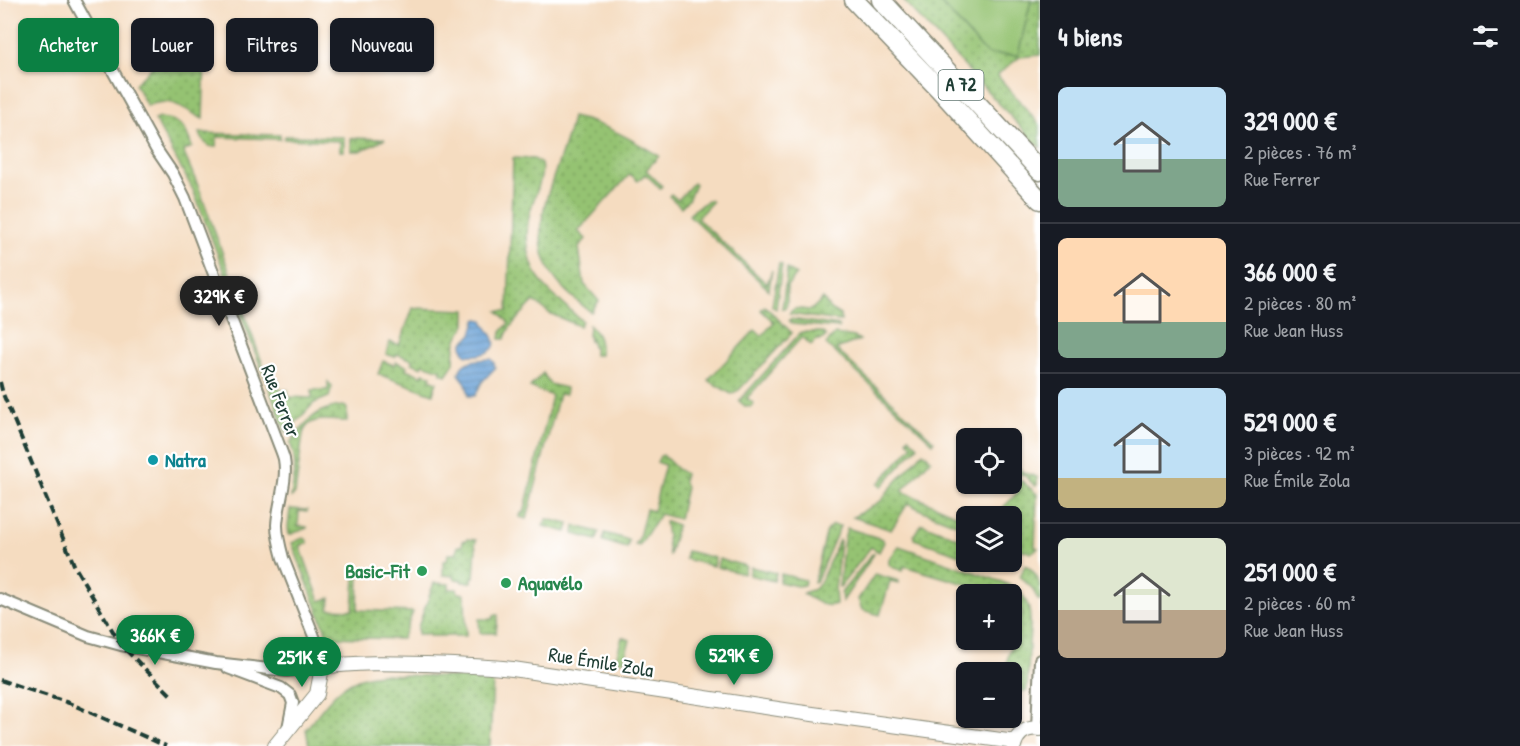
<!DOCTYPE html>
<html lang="fr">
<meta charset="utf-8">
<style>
:root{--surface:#171b24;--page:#20242c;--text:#f1f3f6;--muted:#9ea1a6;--line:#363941;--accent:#0b8043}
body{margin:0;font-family:"Patrick Hand",sans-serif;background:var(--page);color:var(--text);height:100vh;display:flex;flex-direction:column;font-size:22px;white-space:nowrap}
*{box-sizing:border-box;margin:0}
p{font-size:20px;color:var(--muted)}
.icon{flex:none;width:33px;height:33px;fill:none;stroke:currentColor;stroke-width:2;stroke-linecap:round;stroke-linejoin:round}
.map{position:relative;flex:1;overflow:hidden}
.details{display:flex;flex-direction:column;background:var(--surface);width:480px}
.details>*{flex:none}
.guide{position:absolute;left:18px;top:18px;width:570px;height:54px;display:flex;gap:12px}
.fabs{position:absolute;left:956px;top:428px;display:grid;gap:12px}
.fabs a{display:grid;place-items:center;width:66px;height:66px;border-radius:9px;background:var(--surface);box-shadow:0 2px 4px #0004;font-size:30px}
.price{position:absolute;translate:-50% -51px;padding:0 14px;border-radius:21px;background:var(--accent);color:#fff;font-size:20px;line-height:39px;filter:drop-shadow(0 2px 3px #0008)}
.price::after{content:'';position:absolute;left:50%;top:36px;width:18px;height:14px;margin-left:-9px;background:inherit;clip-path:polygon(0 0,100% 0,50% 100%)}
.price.selected{background:#222;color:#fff}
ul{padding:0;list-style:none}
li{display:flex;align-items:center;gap:18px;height:150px;padding:0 18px}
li+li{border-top:2px solid var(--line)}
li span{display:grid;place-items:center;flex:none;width:168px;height:120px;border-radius:9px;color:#555}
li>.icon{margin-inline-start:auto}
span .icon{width:72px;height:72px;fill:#fffc;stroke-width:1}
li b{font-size:26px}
h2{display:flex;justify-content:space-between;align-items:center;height:72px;padding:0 18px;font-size:26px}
.chip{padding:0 21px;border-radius:9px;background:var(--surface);box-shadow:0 2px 4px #0004;font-size:21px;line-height:54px}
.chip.selected{background:var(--accent);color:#fff}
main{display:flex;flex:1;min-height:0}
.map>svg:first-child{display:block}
.grass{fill:url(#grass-dots);stroke:#5a8053;stroke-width:1.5}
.garden{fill:#95c372;stroke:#5a8053;stroke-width:1.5}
.water{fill:url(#water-rules);stroke:#426e84;stroke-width:1.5}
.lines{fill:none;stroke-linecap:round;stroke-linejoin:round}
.street-casing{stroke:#8a8c7a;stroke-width:14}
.secondary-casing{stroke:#8a8c7a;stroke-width:16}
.highway-casing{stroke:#8a8c7a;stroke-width:21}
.street{stroke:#fff;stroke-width:10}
.secondary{stroke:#fff;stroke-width:14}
.highway{stroke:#fff;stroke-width:18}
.rail{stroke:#1f3d34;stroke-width:4;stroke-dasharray:9 4.5;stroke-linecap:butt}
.culture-dot{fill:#0f9aa8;stroke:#fff;stroke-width:2}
.leisure-dot{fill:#2e9e5b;stroke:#fff;stroke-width:2}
.labels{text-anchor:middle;stroke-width:4.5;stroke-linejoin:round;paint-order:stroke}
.shield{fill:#fff;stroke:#627771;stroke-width:1.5}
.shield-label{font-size:18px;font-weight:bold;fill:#1f3d34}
.street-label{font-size:20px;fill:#1f3d34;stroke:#fff}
.culture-label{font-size:20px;font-weight:bold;fill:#0d838f;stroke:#fff;text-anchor:start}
.leisure-label{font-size:20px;font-weight:bold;fill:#27864d;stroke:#fff;text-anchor:end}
</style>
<main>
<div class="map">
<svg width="1040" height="746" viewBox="0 0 1040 746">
<defs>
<pattern id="grass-dots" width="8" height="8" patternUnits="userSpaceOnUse" patternTransform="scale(1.5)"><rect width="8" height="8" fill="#95c372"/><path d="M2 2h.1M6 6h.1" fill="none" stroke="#79a05e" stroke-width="1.8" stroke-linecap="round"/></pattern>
<pattern id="water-rules" width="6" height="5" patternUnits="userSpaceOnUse" patternTransform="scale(1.5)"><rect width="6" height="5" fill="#659ed4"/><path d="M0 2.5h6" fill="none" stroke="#5382ad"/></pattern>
</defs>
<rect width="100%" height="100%" fill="#fff"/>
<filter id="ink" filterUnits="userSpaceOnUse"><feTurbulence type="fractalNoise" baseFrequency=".0167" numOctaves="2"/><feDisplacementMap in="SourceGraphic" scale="12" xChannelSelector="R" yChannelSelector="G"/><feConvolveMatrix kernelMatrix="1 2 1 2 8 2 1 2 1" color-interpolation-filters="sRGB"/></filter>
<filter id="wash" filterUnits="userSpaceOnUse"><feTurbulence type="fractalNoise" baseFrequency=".008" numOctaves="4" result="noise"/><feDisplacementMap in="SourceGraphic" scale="24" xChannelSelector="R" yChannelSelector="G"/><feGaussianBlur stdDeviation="1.35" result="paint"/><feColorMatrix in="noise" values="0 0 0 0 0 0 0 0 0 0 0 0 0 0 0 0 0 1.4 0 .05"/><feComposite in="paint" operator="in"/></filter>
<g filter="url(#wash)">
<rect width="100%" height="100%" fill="#f5dcc0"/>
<path class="grass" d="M 903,0 L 938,0 L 987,54 L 1018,55 L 1031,0 L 1040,0 L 1040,55 L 1020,57 L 997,75 L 1040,125 L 1040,148 Z
M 196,23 L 199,27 L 197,56 L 205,56 L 203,119 C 182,108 172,96 147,106 L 135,84 Z
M 572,117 C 604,123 631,139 659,156 L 646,170 L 662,186 L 660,188 L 645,174 L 638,181 L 630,174 L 578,231 L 586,239 L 579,247 L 584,284 L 599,301 L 591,312 C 581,304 571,297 563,288 C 513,237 562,173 572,117 Z
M 160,118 C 182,120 186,128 192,147 L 183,151 L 199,188 L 269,382 L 278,380 L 279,390 L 288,390 L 288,397 L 312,398 L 312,390 L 328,390 L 328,382 L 332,387 L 329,397 L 314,403 L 287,432 L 286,433 L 193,190 L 155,120 Z
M 199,133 L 280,135 L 280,139 L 217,137 L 216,147 C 206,147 204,141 199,133 Z
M 285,136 L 344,137 L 344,151 L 340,151 L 340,141 L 284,139 Z
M 351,138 L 385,139 L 361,151 L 351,151 Z
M 513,158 L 534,159 L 541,164 C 544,177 536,192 532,205 C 523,233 526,266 547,289 C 558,300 570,310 582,321 L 579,326 L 549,313 L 534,301 C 526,310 507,327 505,339 L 500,339 L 501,332 L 509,323 L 498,311 L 508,311 Z
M 693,183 L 695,185 L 688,200 L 681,207 L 669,196 L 671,194 L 678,200 Z
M 710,200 L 712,202 L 697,218 L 767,284 L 772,270 L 769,290 L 689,215 L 697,207 Z
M 779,264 L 782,265 L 776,309 L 772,306 Z
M 787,269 L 796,275 L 787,286 L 787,304 L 785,308 L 782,308 Z
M 823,299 L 830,309 L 840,315 L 841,321 L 789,314 C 795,304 803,311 811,310 Z
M 765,306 L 792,333 L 739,390 L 731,394 L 708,380 L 755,330 L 762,336 L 774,322 L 761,310 Z
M 413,308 L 466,310 L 466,324 L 458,337 L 455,346 L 454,363 L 446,375 L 441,373 L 441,370 L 423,364 L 422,367 L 412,363 L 413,360 L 397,354 L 395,357 L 386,354 L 390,342 L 399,345 Z
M 790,319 L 839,326 L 839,328 L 792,324 L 789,320 Z
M 589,325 C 599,334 601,342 600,355 L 594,355 L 594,347 L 592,347 L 592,341 L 589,341 L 590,337 L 588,336 Z
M 801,332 L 822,332 L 826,336 L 822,340 L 816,340 L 811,345 L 802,337 L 747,398 L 754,404 L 751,407 L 745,406 L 739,401 Z
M 835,334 L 855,337 L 860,340 L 836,349 L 934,441 L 933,443 L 826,344 Z
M 383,361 L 394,365 L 396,362 L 407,366 L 406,369 L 422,376 L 423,373 L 431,376 L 430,379 L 437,382 L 433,394 L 378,374 Z
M 543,373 L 550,384 L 566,388 L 565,395 L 559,394 L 527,519 L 520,517 L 521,513 L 524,513 L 552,396 L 530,387 Z
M 343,406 L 346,407 L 347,409 L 347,421 C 330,421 309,414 303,434 L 295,494 L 291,497 C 294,478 298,461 290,443 C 306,422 315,408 343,406 Z
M 909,437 L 918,446 L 881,487 L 878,484 L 912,446 L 907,440 Z
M 923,452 L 931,459 L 902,491 L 966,519 L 966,528 L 923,511 L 908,503 L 891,530 L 853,517 L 881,501 L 888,491 Z
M 663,455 L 676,468 L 685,474 L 683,480 L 686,487 L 679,519 L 660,514 L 639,546 L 635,545 L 636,541 L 638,541 L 646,509 L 653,511 L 665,465 L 657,462 L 660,456 Z
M 1017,466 L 1023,472 L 1037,477 L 1037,485 L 1035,486 L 1022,473 L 1019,476 L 1013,471 Z
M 1011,475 L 1019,482 L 1021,480 L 1037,494 L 1035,547 L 1038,548 L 1031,553 L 1011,546 L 1011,516 L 995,516 L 1020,490 L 1011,482 Z
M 290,509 L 307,510 L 307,512 L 299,511 L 298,526 L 307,527 L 307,528 L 289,535 L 288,527 Z
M 547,519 L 569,524 L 567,532 L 543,526 Z
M 665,521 L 677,525 L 669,556 Z
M 921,524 L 923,524 L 966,541 L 966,557 L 914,539 L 914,535 Z
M 832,525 L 840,526 L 816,582 L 814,582 L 827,530 Z
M 575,526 L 599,532 L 597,540 L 574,534 Z
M 847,528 L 882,539 L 884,542 L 879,552 L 871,547 L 840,587 L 839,587 L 844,539 Z
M 605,533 L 629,540 L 627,548 L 603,541 Z
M 303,538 L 306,539 L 308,543 L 300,546 L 320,601 L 330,598 L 329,609 L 353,610 L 355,577 L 359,577 L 358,610 L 413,612 L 402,639 L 328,637 L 292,543 Z
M 467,539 L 476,540 L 475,547 L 476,547 L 474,577 L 472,577 L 472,582 L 462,582 L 462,580 L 455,579 L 454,576 L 443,575 L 443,561 L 447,561 L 448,554 L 456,554 L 458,546 L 462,546 L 463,540 L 466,541 Z
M 839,540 L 840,541 L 835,590 L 836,604 C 824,609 814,600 803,594 L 805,592 C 812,590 816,590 820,583 Z
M 899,546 L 1005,583 C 1034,596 1031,616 1029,643 C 1029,659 1028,675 1027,691 L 1011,692 L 1011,672 L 1006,672 L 1008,656 L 1022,612 L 1011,598 L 1011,594 L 999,594 L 904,566 L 903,571 L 892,567 L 889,564 L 889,560 Z
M 687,551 L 715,558 L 713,566 L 685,559 Z
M 872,554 L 874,554 L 842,602 L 841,593 Z
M 719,559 L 746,566 L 744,574 L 717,567 Z
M 1025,565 C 1040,574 1040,585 1040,601 L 1038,600 L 1032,588 L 1020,577 Z
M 751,567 L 776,573 L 774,581 L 749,575 Z
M 781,574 L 805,580 L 804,585 L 797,586 L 779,582 Z
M 875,574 L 899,581 L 899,583 L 890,581 L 880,615 L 862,610 L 858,599 Z
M 434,583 L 449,584 L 449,589 L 457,589 L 458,593 L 465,594 L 466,636 L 429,636 L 429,634 L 418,634 L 418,627 Z
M 494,615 L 498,615 L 496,633 L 480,633 L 479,619 L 493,619 Z
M 622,637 L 630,640 L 624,660 L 615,662 Z
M 381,674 L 493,679 L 490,746 L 309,746 L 306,729 C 329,701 341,677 381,674 Z"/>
<path class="garden" d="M 938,0 L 1031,0 L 1018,55 L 987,54 Z"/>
<path class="water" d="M 478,319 L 483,320 C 485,327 490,331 493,337 C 501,353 478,356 467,355 L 463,351 L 462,344 L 472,334 L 476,320 Z
M 491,359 L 494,362 L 495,368 L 482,382 L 475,396 L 469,396 L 466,383 L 459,374 C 461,359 478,360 491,359 Z"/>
</g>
<g filter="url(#ink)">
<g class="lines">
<g class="street-casing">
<path id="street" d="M 0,599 L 88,636 L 121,645 L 216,663 L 287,671 L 322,667 L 321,654 L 283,558 C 280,547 277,536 277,525 C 278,503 288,481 284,459 C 283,455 281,450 279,445 L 185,198 L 173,174 L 156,149 L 74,0
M 228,668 L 281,688 L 290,695 L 293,703 L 288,728
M 1037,728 L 1040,660"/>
</g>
<g class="secondary-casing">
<path id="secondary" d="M 275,746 L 317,694 L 322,667 C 356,662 390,663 425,664 C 454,665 484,666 513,669 L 798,712 L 1015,742
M 1014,746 C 1017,733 1027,727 1040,729"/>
</g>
<g class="highway-casing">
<path id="highway" d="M 854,0 L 938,88 L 1040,200
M 881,0 L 1040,171"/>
</g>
<use href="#street" class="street"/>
<use href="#secondary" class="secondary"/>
<use href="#highway" class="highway"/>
<path class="rail" d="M 0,382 L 3,394 L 75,567 L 121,645 L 171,695
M 0,680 L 69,703 L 166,746"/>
</g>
</g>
<circle class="culture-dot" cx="153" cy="460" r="6"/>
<g class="leisure-dot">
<circle cx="422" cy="571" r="6"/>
<circle cx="506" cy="583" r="6"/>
</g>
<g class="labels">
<rect class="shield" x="938.5" y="70" width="45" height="30" rx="4.5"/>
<g class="shield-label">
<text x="961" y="91">A 72</text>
</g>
<g class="street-label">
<text transform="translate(281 401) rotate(69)" y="7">Rue Ferrer</text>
<text transform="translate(601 662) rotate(9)" y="7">Rue Émile Zola</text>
</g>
<g class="culture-label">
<text x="165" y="467">Natra</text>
</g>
<g class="leisure-label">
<text x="410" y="578">Basic-Fit</text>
<text x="518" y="590" text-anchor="start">Aquavélo</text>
</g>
</g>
</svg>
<div class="fabs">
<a><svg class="icon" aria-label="locate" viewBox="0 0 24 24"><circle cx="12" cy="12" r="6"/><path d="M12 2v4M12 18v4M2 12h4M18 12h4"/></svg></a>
<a><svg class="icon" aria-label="layers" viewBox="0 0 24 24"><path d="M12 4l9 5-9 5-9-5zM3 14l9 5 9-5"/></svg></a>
<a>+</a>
<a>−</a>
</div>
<b class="price selected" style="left:219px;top:327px">329K €</b>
<b class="price" style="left:155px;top:666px">366K €</b>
<b class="price" style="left:734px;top:686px">529K €</b>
<b class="price" style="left:302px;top:688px">251K €</b>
<div class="guide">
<a class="chip selected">Acheter</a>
<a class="chip">Louer</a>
<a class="chip">Filtres</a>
<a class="chip">Nouveau</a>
</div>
</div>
<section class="details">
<h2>4 biens<svg class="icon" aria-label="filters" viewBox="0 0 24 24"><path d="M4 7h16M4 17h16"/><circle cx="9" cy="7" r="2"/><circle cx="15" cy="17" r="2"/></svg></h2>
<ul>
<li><span style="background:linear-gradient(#bfe0f5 60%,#7fa58c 0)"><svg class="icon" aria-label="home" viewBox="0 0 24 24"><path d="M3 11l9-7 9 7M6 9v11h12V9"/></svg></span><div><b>329 000 €</b><p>2 pièces · 76 m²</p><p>Rue Ferrer</p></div></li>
<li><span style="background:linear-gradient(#ffd9b3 70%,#7fa58c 0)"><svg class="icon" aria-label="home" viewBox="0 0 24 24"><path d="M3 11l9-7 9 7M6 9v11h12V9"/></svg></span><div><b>366 000 €</b><p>2 pièces · 80 m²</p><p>Rue Jean Huss</p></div></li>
<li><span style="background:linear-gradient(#bfe0f5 75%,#c2b280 0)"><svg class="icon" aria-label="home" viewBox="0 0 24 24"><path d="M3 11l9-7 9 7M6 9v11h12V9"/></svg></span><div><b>529 000 €</b><p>3 pièces · 92 m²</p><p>Rue Émile Zola</p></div></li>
<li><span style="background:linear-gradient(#dfe7d0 60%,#b9a48a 0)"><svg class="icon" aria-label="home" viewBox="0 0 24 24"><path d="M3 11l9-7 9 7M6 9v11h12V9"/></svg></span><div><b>251 000 €</b><p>2 pièces · 60 m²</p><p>Rue Jean Huss</p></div></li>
</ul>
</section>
</main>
